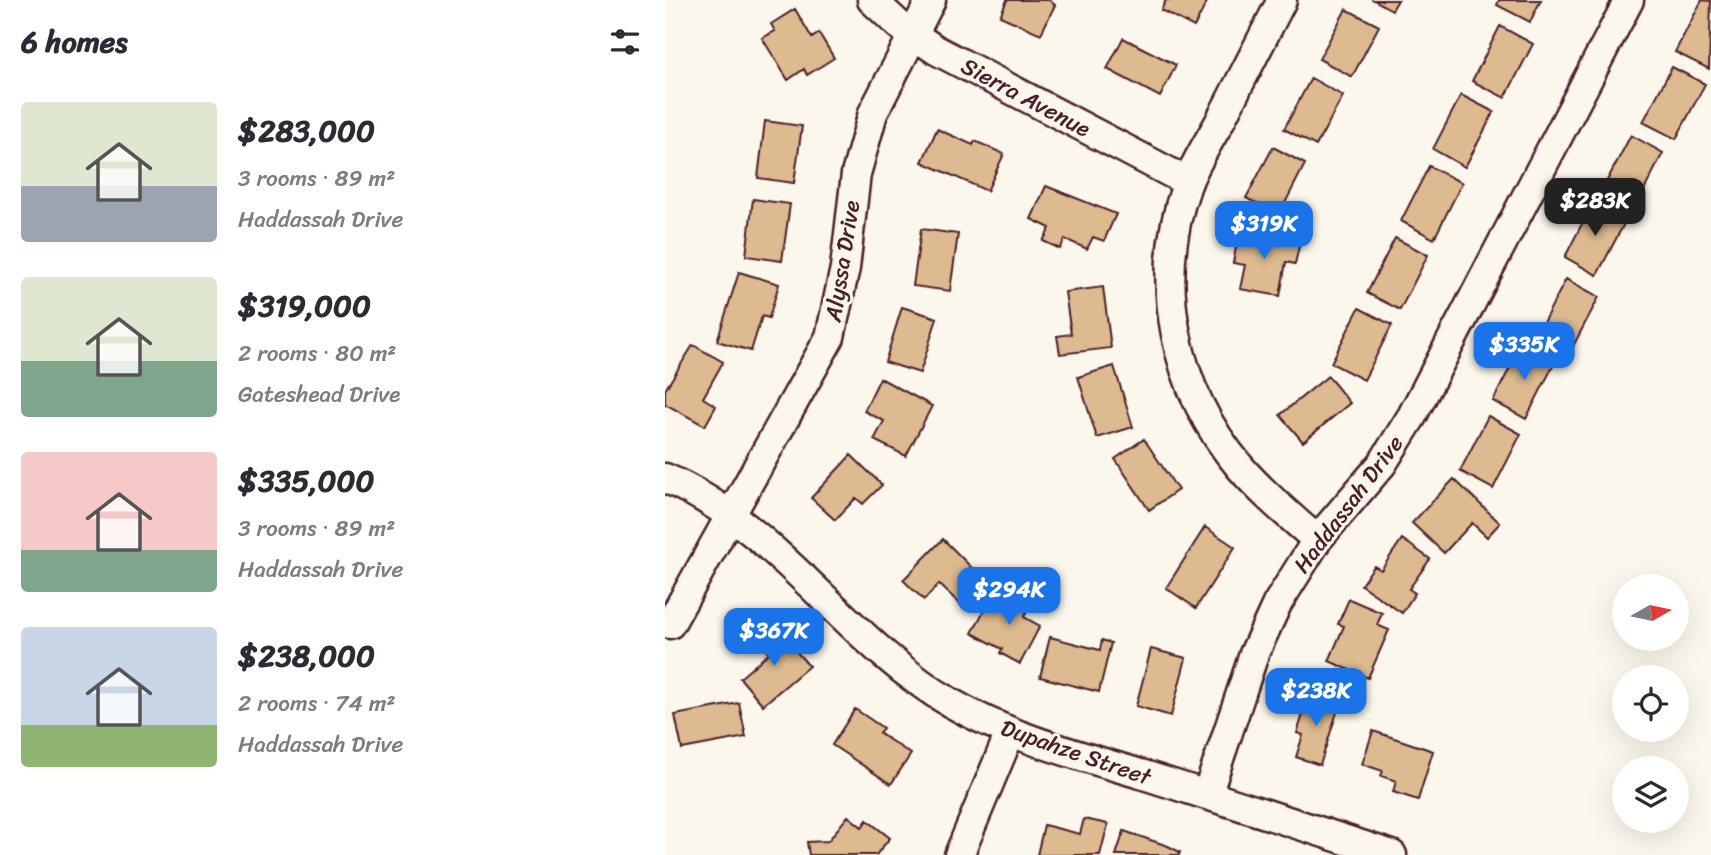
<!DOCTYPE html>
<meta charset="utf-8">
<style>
:root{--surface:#fff;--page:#f7f7f7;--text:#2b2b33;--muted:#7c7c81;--accent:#1a73e8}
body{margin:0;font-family:Sriracha,sans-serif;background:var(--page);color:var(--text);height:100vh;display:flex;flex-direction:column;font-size:26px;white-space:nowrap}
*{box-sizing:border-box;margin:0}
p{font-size:23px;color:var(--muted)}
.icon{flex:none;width:38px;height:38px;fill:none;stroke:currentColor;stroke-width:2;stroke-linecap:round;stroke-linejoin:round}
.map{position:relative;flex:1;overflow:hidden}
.details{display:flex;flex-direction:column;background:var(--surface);width:665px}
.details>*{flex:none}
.needle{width:46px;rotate:81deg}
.tools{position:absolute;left:947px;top:574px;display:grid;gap:14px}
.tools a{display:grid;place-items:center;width:77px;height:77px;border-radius:50%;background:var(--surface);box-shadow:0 7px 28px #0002;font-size:35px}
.price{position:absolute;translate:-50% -60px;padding:0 16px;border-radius:14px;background:var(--accent);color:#fff;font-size:23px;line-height:46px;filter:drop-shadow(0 2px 4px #0008)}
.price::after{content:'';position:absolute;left:50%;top:42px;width:21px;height:16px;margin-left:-10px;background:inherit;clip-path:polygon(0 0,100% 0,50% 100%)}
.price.on{background:#222;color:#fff}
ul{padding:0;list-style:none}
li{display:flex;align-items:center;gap:21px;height:175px;padding:0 21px}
li span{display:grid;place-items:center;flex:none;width:196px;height:140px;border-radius:7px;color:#555}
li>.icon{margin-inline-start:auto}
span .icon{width:84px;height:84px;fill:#fffc;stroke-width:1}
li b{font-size:30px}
h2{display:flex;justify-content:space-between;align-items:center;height:84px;padding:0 21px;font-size:30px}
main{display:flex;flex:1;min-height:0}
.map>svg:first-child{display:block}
.building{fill:#ddba8f;stroke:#4a1f2b;stroke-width:2}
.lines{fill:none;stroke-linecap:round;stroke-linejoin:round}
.minor-casing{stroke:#4a1f2b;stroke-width:33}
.minor{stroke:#fbf7ec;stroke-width:28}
.labels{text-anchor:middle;stroke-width:6;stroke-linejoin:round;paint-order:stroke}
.street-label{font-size:23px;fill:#4a1f2b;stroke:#fbf7ec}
</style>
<main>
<section class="details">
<h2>6 homes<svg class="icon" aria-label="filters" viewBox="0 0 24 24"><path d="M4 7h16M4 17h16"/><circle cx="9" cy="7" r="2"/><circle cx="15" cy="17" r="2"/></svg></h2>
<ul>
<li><span style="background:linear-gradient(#dfe7d0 60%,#9aa5b1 0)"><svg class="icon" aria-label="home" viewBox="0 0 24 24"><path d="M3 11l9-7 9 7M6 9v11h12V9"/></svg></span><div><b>$283,000</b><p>3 rooms · 89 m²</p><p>Haddassah Drive</p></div></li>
<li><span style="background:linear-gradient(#dfe7d0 60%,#7fa58c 0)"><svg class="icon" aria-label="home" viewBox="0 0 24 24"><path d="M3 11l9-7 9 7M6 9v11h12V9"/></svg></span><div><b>$319,000</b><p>2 rooms · 80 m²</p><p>Gateshead Drive</p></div></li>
<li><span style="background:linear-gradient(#f6c9c9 70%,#7fa58c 0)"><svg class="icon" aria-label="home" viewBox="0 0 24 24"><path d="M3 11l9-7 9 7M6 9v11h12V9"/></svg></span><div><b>$335,000</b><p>3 rooms · 89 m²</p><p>Haddassah Drive</p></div></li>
<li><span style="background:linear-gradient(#c9d6e8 70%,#8fb573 0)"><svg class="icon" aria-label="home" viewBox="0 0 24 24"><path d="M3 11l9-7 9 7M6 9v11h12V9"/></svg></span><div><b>$238,000</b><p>2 rooms · 74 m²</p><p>Haddassah Drive</p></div></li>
</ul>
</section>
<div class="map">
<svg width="1046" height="855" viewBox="0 0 1046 855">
<rect width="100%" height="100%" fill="#fbf7ec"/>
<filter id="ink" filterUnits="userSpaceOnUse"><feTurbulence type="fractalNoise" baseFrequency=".0143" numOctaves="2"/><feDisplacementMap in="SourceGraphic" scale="14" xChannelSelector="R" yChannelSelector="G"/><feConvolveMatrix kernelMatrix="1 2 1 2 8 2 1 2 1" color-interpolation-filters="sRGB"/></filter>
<g filter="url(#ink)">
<path class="building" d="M 342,0 L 384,0 L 390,5 L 376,34 L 335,16 Z
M 501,0 L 543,0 L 529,27 L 496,10 Z
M 709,0 L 733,0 L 727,10 Z
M 834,0 L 876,0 L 865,22 L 832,5 Z
M 1037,0 L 1046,1 L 1044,69 L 1010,52 Z
M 130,9 L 147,38 L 154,33 L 169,58 L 142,75 L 139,69 L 123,80 L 97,38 L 110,31 L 106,24 Z
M 681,9 L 714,26 L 687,77 L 654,59 Z
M 835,26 L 868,44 L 840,98 L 807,81 Z
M 458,38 L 511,65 L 495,97 L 442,69 Z
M 1007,67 L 1040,84 L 1011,139 L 978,122 Z
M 646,78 L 678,96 L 651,146 L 619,129 Z
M 796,95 L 829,112 L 800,167 L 768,149 Z
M 100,121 L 137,126 L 129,183 L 93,178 Z
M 272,129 L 308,145 L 310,141 L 339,154 L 322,191 L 257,162 Z
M 966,135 L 998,153 L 970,208 L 937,190 Z
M 608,147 L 640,164 L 614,215 L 581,198 Z
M 764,166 L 797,183 L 769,239 L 736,221 Z
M 381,186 L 451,214 L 439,241 L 428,237 L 422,249 L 400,239 L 395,249 L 378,241 L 385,228 L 366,219 Z
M 88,199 L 125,204 L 117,261 L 81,256 Z
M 928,202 L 961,220 L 932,275 L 900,257 Z
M 256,229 L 293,234 L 285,291 L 248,286 Z
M 574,231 L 635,242 L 630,264 L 621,262 L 615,296 L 575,289 L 580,265 L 568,263 Z
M 730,238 L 763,255 L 735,310 L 702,293 Z
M 74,272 L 114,284 L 104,318 L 97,316 L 86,351 L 52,341 Z
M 901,279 L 934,297 L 905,352 L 872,334 Z
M 438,287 L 446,348 L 395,354 L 392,336 L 406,334 L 400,292 Z
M 237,307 L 272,318 L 255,373 L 220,362 Z
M 694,308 L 727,325 L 699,380 L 666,363 Z
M 28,345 L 58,362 L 38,398 L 51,406 L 40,426 L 0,404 L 0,390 Z
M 856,346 L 889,364 L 861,419 L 828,401 Z
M 449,366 L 468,427 L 432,438 L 413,377 Z
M 663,376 L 685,403 L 638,442 L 615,415 Z
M 215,378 L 267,406 L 241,456 L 209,440 L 219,421 L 199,411 Z
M 823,416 L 856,434 L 828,489 L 795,471 Z
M 479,439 L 513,490 L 484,510 L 450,459 Z
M 186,455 L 217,485 L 198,504 L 191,498 L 170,520 L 146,498 Z
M 789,479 L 835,523 L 822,537 L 807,523 L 779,553 L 747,523 Z
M 540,527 L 570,547 L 531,608 L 501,588 Z
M 278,539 L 320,581 L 296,605 L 274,584 L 259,600 L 238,580 Z
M 737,539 L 765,559 L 744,589 L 750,593 L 737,613 L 696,585 L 709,566 L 716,570 Z
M 353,588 L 369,596 L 359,617 L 375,626 L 355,664 L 335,653 L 337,649 L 307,633 L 324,601 L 342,610 Z
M 684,599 L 717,613 L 712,625 L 724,630 L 703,678 L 664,661 L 679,626 L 673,624 Z
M 111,628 L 144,666 L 98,705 L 75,678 L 104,653 L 95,642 Z
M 385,637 L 435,650 L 437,640 L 446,643 L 434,692 L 375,677 Z
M 486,649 L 521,658 L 506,716 L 471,706 Z
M 645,693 L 675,703 L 655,765 L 631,757 L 638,735 L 632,733 Z
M 74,703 L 81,737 L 17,749 L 10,715 Z
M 190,709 L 218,728 L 214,733 L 246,754 L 226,784 L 167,745 Z
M 708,731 L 768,751 L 753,800 L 728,792 L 731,781 L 716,776 L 718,771 L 697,764 Z
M 183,816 L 197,827 L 202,820 L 225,838 L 211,855 L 144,855 L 142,842 L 163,841 Z
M 419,819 L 443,824 L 435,855 L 372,855 L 379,825 L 415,834 Z
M 459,831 L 503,846 L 515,852 L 514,855 L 451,855 Z"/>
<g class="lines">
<g class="minor-casing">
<path id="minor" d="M 207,0 L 234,25 L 271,50 L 523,182
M 617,0 C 596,41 575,82 554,123 C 543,143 530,163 522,184 C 487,281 509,389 575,467 C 598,494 626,517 652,540
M 0,478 C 115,527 180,641 286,703 C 347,738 413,755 479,775 C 562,801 644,828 727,855
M 5,624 L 165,337 L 180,268 L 191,174 L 208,113 L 266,0
M 542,795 L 589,654 L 612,604 L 652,540 L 717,464 L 747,416 L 964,0
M 294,855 L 345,733"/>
</g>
<use href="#minor" class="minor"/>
</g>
</g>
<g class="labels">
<g class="street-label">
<text transform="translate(361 97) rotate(28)" y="8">Sierra Avenue</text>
<text transform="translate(177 261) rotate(-81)" y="8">Alyssa Drive</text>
<text transform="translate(683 504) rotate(-53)" y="8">Haddassah Drive</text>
<text transform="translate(411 752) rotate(19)" y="8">Dupahze Street</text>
</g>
</g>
</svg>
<div class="tools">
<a><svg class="needle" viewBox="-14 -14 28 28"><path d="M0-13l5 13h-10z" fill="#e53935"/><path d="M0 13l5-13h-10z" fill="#7c7c81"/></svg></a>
<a><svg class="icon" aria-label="locate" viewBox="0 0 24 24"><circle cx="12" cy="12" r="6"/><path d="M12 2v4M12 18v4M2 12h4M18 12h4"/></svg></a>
<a><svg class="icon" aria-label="layers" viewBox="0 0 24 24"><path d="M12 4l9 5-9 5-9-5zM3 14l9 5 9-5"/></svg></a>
</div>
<b class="price on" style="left:930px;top:238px">$283K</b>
<b class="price" style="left:599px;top:261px">$319K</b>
<b class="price" style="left:859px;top:382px">$335K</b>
<b class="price" style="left:344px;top:627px">$294K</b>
<b class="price" style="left:109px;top:668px">$367K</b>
<b class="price" style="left:651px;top:728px">$238K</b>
</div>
</main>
